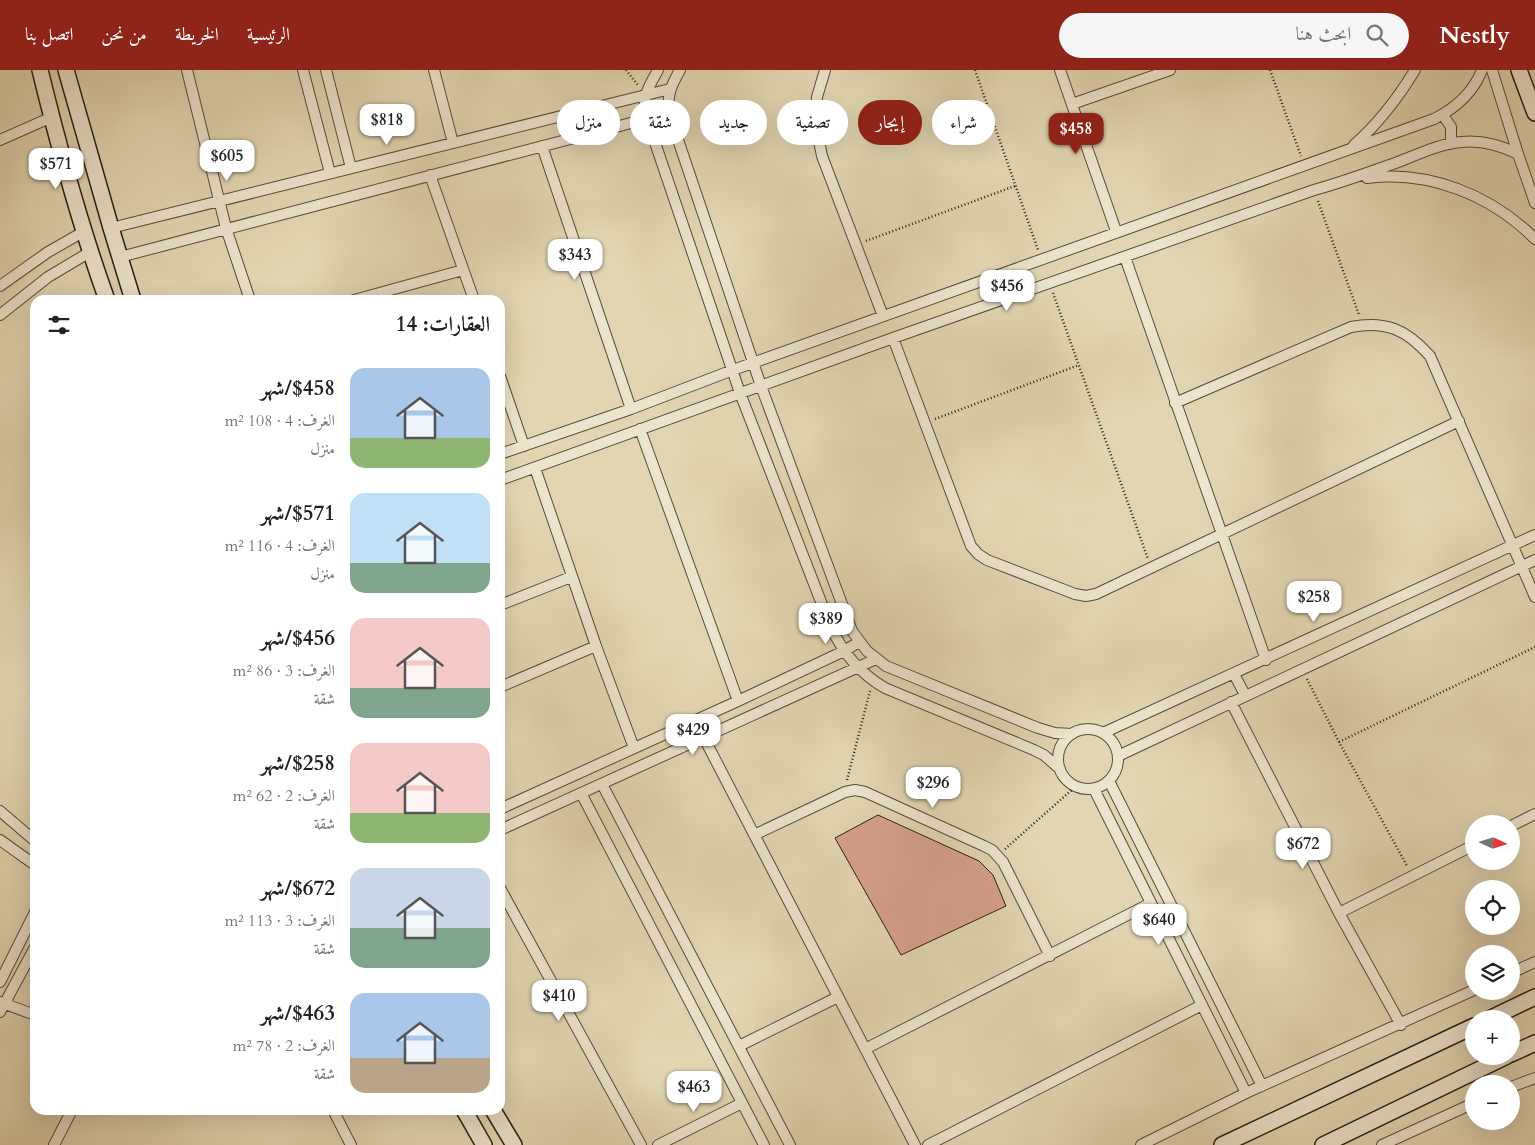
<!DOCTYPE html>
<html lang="ar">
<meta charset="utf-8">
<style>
:root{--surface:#fff;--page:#f6f6f6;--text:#202124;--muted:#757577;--accent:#8f2418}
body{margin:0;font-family:Cardo,Amiri,serif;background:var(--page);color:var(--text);direction:rtl;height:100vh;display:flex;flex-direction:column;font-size:19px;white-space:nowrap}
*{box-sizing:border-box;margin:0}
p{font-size:16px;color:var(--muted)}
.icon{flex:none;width:28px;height:28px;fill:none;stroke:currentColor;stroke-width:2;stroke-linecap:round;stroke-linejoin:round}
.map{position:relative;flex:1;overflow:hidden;direction:ltr}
.panel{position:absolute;left:30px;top:225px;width:475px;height:820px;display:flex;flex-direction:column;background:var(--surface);border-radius:15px;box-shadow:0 5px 20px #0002;direction:rtl}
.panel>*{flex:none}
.banner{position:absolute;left:520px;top:30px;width:475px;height:45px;direction:rtl;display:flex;gap:10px}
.needle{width:32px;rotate:94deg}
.tools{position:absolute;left:1465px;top:745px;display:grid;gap:10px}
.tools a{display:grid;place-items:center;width:55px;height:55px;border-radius:50%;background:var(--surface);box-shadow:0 5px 20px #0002;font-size:25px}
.price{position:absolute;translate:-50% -42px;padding:0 11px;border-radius:10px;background:#fff;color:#222;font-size:16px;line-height:32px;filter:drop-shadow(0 1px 2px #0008)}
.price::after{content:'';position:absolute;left:50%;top:30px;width:15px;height:11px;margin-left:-8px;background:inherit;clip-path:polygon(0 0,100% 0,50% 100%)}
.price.selected{background:var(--accent);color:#fff}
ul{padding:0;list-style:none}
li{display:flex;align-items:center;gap:15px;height:125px;padding:0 15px}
li span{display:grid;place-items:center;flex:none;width:140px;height:100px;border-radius:15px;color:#555}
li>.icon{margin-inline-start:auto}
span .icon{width:60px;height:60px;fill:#fffc;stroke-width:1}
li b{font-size:21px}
h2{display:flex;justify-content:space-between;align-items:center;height:60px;padding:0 15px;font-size:21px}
.pill{padding:0 18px;border-radius:22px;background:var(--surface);box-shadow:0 5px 20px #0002;font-size:18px;line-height:45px}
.pill.selected{background:var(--accent);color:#fff}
header{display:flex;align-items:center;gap:30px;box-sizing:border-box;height:70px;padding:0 25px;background:var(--accent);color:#fff}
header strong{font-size:24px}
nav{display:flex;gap:28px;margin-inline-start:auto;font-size:18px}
.search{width:350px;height:45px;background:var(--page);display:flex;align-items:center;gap:12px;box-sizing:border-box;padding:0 18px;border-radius:28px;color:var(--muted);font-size:19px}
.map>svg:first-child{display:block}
.building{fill:#d6a18f;stroke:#2c1d10}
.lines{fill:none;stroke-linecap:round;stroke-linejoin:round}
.street-casing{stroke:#5a4b38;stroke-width:12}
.secondary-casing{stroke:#2c1d10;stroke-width:18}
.path{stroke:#2c1d10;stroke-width:2.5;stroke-dasharray:1 2.5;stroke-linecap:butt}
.street{stroke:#ece4cd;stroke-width:10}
.secondary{stroke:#ece4cd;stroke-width:15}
</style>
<header>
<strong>Nestly</strong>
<div class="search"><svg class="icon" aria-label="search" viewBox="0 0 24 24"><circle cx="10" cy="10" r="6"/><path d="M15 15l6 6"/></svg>ابحث هنا</div>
<nav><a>الرئيسية</a><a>الخريطة</a><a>من نحن</a><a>اتصل بنا</a></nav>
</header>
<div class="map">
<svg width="1535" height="1075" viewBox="0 0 1535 1075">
<rect width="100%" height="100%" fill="#e2d6b2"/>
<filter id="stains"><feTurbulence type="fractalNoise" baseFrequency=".004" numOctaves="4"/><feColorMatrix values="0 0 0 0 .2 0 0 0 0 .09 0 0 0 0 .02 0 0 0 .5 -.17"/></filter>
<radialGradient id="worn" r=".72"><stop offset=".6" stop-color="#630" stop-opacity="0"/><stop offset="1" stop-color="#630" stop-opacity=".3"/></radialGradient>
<path class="building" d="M 878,745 L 979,791 L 993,805 L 1006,836 L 901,885 L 835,768 Z"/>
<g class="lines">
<g class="street-casing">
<path id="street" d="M 187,0 L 226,158 L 250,230
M 303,0 L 330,103
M 326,0 L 351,98
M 434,0 L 453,73
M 658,0 C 648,18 641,28 647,49 L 740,323 L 830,555 C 842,582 859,603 885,618 L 1034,680 L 1044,685 L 1060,699
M 680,0 C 671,16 667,24 669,43 L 761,316 L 852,561 L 867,581 L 886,596 L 1038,658 L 1055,663 L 1072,664
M 825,0 L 817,27 L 816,56 L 822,86 L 883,246
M 1060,0 L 1116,161
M 1492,0 L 1518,84 L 1535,133
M 1072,34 L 1170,0
M 1443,45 L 1451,57 L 1451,74
M 0,70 L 52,47
M 1354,75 C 1379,53 1398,28 1415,0
M 542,76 L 631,339
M 430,105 L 474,230
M 1367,108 C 1429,100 1491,125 1535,169
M 111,158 L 670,19
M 120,187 L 669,43
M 1125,187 L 1266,590
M 0,216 L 48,182 L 83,162
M 354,230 L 463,200
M 0,245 L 48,207 L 90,182
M 893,268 L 971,476 L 978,484 L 987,490 L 1075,524 L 1086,526 L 1096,524 L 1459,351
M 500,306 L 524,376
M 1175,333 L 1351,257 C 1386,250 1407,260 1430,286 L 1535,527
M 640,359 L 738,631
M 500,384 L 631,339 L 733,300 L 1434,49 C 1456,38 1473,23 1482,0
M 535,398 L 596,576 L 634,678
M 500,410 L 893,268 L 1314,120 C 1343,112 1370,102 1398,92 C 1419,84 1439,74 1461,72 C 1481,70 1500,75 1518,84
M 500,535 L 571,507
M 1234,604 L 1245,625
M 500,617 L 596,576
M 1231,632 L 1339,843 L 1401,955
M1058 689a30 30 0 1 1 60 0a30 30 0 1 1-60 0Z
M 1103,663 L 1535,465
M 704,668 L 915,1075
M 1118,686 L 1535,490
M 1109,711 L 1262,1016
M 602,714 L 790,1075
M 1094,719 L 1246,1023
M 581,723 L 764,1075
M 500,739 L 738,631 L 844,581 L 859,572
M 0,741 L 35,771
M 1511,756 L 1535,744
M 500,760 L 876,589
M 754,765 L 845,722 L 855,720 L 865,722 L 984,776 L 992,780 L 1003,792 L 1050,886
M 0,770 L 35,795
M 500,818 L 641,1075
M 1339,843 L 1474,775
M 1511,903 L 1535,892
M 0,912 L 35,842
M 0,932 L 35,945
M 0,942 L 35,877
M 739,976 L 838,927
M 865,979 L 1151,833
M 1511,1017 L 1535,1008
M 333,1040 L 351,1075
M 54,1075 L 72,1040
M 658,1075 L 742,1033
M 928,1075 L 1202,935
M 1141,1075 L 1246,1023 L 1474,920
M 1382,1075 L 1474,1033"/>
</g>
<g class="secondary-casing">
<path id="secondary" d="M 40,0 C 59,78 80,155 107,230
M 66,0 L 111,158 L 133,230
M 1519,0 L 1535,43
M 1489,949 L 1535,927
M 1511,984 L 1535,973
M 464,1040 L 484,1075
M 493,1040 L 514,1075
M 1222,1075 L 1474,956
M 1323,1075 L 1507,986"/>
</g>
<path class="path" d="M 626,0 L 638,15
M 975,0 L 1038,180
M 1270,0 L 1301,86
M 1318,131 L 1359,245
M 866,171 L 1015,116
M 1053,223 L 1148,489
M 935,349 L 1079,295
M 1307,609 L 1339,672 L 1407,796
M 1339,672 L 1535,577
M 847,710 L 870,621
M 1005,779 L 1075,717"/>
<use href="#street" class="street"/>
<use href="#secondary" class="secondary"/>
</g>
<rect width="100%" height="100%" filter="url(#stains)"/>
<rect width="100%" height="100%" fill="url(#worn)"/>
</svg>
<div class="tools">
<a><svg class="needle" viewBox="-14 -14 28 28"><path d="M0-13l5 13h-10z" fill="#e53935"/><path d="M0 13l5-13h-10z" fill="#757577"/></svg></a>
<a><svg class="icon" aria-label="locate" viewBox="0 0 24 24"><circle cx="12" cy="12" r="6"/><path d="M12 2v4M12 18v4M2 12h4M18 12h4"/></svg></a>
<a><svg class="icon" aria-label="layers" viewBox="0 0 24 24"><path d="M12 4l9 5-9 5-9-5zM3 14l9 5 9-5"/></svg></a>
<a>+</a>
<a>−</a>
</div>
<b class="price" style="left:387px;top:76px">$818</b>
<b class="price selected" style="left:1076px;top:85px">$458</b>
<b class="price" style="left:227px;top:112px">$605</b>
<b class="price" style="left:56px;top:120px">$571</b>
<b class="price" style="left:575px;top:211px">$343</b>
<b class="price" style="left:1007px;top:242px">$456</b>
<b class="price" style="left:1314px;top:553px">$258</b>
<b class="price" style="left:826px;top:575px">$389</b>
<b class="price" style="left:693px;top:686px">$429</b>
<b class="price" style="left:933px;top:739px">$296</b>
<b class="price" style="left:1303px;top:800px">$672</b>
<b class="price" style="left:1159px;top:876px">$640</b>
<b class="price" style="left:559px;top:952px">$410</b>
<b class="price" style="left:694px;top:1043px">$463</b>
<div class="banner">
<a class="pill">شراء</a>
<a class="pill selected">إيجار</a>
<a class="pill">تصفية</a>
<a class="pill">جديد</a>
<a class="pill">شقة</a>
<a class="pill">منزل</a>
</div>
<section class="panel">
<h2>العقارات: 14<svg class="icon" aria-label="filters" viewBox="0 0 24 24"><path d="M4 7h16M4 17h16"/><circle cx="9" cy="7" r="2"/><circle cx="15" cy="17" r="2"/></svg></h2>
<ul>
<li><span style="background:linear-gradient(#a9c7e8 70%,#8fb573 0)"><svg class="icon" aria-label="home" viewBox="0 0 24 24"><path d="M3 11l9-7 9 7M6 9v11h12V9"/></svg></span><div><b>$458/شهر</b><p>الغرف: 4 · 108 m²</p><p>منزل</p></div></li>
<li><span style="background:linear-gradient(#bfe0f5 70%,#7fa58c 0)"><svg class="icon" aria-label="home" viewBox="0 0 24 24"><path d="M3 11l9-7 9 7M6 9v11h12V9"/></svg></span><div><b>$571/شهر</b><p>الغرف: 4 · 116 m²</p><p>منزل</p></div></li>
<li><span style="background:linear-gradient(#f6c9c9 70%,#7fa58c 0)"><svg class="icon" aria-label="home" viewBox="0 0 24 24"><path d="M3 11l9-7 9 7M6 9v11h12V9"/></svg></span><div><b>$456/شهر</b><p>الغرف: 3 · 86 m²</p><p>شقة</p></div></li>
<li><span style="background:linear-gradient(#f6c9c9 70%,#8fb573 0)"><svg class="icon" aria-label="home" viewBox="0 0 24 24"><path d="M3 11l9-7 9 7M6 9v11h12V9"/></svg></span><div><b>$258/شهر</b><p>الغرف: 2 · 62 m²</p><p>شقة</p></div></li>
<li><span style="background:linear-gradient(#c9d6e8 60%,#7fa58c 0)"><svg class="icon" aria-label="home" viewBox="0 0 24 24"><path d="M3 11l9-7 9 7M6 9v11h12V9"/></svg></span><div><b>$672/شهر</b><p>الغرف: 3 · 113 m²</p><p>شقة</p></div></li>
<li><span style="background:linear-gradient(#a9c7e8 65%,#b9a48a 0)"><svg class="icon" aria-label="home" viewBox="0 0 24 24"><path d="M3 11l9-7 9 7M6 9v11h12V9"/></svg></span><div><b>$463/شهر</b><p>الغرف: 2 · 78 m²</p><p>شقة</p></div></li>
</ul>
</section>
</div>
